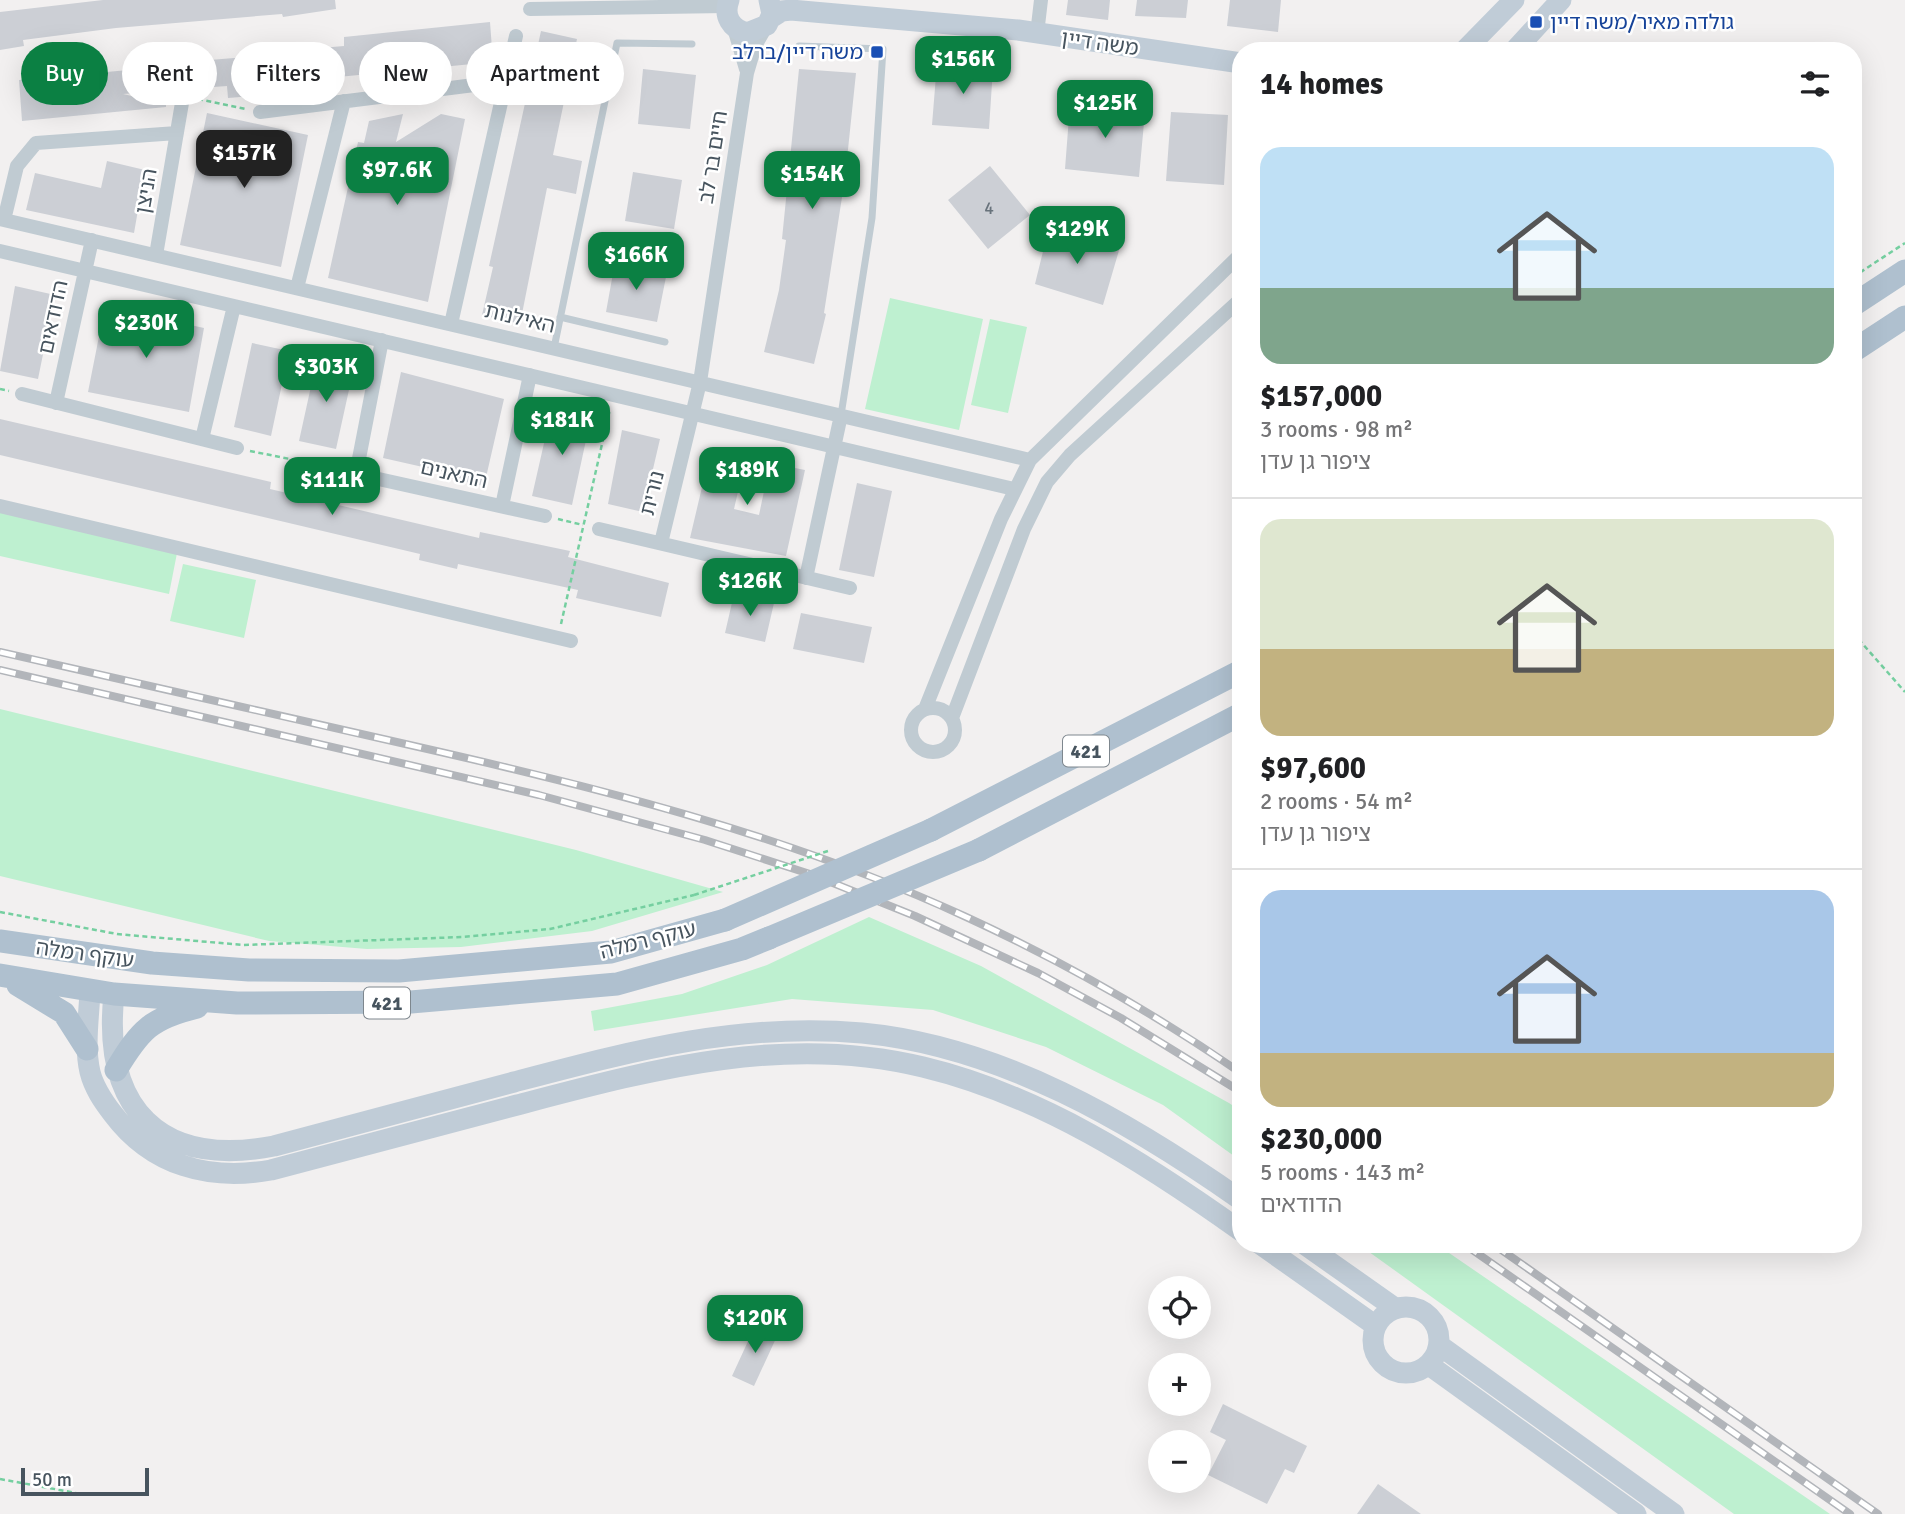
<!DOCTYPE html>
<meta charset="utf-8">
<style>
:root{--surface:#fff;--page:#f2f2f2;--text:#202124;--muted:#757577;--line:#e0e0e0;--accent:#0b8043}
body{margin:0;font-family:Signika,"Noto Sans Hebrew",sans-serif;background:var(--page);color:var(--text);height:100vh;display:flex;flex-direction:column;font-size:26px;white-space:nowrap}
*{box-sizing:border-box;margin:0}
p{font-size:23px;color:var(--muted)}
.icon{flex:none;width:38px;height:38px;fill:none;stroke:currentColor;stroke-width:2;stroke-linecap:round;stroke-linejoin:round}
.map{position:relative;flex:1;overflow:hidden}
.side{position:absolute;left:1232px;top:42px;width:630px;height:1211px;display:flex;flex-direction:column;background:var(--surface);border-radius:28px;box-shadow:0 7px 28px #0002}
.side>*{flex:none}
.banner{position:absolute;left:21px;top:42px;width:665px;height:63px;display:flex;gap:14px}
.fabs{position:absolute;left:1148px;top:1276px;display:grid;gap:14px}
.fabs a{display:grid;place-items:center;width:63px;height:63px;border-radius:50%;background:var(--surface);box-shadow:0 7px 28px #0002;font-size:35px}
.scale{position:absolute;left:21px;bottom:18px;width:128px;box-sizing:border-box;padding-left:7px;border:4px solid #47545e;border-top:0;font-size:19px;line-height:24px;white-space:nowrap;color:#47545e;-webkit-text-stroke:5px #fff;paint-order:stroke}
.price{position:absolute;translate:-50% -60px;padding:0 16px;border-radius:14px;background:var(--accent);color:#fff;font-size:23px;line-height:46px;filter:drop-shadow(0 2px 4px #0008)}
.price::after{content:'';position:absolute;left:50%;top:42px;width:21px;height:16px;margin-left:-10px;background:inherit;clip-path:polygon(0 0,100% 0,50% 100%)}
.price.selected{background:#222;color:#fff}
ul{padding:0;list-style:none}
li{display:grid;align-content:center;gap:14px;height:371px;padding:0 28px}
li+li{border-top:2px solid var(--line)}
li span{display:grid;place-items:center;height:217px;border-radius:21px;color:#555}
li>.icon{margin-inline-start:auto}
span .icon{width:126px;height:126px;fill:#fffc;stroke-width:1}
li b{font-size:30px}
h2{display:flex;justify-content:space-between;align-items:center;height:84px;padding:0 28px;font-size:30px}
.pill{padding:0 24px;border-radius:32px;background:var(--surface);box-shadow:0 7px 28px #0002;font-size:24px;line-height:63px}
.pill.selected{background:var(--accent);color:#fff}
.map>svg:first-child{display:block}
.green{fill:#bef0d0}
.building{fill:#cccfd5}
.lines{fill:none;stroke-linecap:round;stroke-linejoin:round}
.path{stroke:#75cfa0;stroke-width:2.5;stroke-dasharray:5 3.5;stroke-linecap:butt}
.lane{stroke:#c0cbd2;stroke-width:7}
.street{stroke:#c0cbd2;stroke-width:14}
.secondary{stroke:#c0ccd7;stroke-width:21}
.primary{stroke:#afc0cf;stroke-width:23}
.rail-casing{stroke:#b2b5ba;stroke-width:8}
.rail{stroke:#fff;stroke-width:5;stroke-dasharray:16;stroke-linecap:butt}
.path-bridge{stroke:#75cfa0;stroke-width:2.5;stroke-dasharray:5 3.5;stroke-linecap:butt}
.primary-bridge{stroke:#afc0cf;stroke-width:23}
.transit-dot{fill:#1a4fb4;stroke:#fff;stroke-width:2.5}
.labels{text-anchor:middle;stroke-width:5;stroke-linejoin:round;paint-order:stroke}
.number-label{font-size:18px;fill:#68737c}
.shield{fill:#fff;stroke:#7e878e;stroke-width:2}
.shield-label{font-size:19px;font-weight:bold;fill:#47545e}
.transit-label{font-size:21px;fill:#164399;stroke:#fff;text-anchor:start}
.street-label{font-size:21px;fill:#47545e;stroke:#fff}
</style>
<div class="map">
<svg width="1905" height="1514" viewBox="0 0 1905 1514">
<rect width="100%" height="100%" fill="#f2f0f0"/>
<path class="green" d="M 890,298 L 983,319 L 959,430 L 865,409 Z
M 990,319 L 1027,327 L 1008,413 L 971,405 Z
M 0,506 L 178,548 L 169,594 L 0,556 Z
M 183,564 L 256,580 L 244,638 L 170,621 Z
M 0,709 L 576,850 L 723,892 L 592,931 L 461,947 L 367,949 L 269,941 L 0,876 Z
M 869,917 L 981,966 L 1229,1103 L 1241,1111 L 1241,1161 L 1163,1105 L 1046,1047 L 933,1010 L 792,999 L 594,1031 L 591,1011 L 682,994 L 767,965 Z
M 1358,1244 L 1436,1244 L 1830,1514 L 1734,1514 Z"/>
<path class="building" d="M 103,0 L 335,0 L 336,9 L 283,17 L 282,14 L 116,28 L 23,40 L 24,46 L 0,50 L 0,12 Z
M 1068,0 L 1110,0 L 1108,20 L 1066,15 Z
M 1137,0 L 1188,0 L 1186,18 L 1135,16 Z
M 1230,0 L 1281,0 L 1278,32 L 1227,26 Z
M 490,22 L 493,62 L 338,77 L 339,84 L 292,88 L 266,95 L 228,98 L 227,86 L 199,88 L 197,61 L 299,53 L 298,50 L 344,46 L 344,37 Z
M 541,31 L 577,39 L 553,155 L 582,161 L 576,194 L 547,188 L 520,324 L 482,315 L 493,267 L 489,266 Z
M 937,63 L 993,68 L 989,129 L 932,125 Z
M 161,67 L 164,91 L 123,94 L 166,104 L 166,107 L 22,121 L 19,80 Z
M 643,69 L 696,75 L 690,129 L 638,124 Z
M 799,69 L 856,73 L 845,178 L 824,313 L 826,314 L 814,364 L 764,352 L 779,290 L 786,240 L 782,239 Z
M 1070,104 L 1145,112 L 1139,177 L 1065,169 Z
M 1171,112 L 1228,115 L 1224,185 L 1166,181 Z
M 207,113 L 308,135 L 281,267 L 180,245 Z
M 403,114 L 396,142 L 441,114 L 465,119 L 428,302 L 328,278 L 358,142 L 364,143 L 369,121 Z
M 107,161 L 145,170 L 134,233 L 26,210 L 35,173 L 101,188 Z
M 990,166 L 1030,215 L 988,249 L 948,200 Z
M 633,172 L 682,180 L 674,229 L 625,221 Z
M 1049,227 L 1120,247 L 1103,305 L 1035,284 Z
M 615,262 L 667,272 L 657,322 L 606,312 Z
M 15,286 L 55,295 L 38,379 L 0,371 Z
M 105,306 L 204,328 L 189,412 L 88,392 Z
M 252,343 L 289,351 L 271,436 L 234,427 Z
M 317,359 L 354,367 L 336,449 L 299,441 Z
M 401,372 L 504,399 L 484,486 L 444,477 L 445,472 L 383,458 Z
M 552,408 L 591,417 L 572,505 L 532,496 Z
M 0,419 L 271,482 L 270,489 L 479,538 L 480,532 L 570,551 L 568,557 L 669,583 L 661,617 L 576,598 L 578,590 L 458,564 L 457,569 L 419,560 L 420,554 L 0,455 Z
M 622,430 L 660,439 L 643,512 L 608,504 Z
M 711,449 L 746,457 L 734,509 L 759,515 L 770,463 L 805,470 L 786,556 L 690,538 Z
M 857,483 L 892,491 L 874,577 L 839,570 Z
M 734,594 L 774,603 L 765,642 L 725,633 Z
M 801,613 L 872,627 L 864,663 L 793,649 Z
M 756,1324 L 778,1334 L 754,1386 L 732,1376 Z
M 1223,1404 L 1307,1446 L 1294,1473 L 1285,1469 L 1267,1504 L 1208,1475 L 1226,1440 L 1210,1432 Z
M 1378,1484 L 1421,1514 L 1357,1514 Z"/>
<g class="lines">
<path class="path" d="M 198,99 L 246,109
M 1853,277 L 1905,243
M 0,389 L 9,391
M 250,451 L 305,462
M 558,519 L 583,525
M 561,624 L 610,409
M 1853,633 L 1905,692
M 0,912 L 117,934 L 243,945 L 462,937 L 550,929 L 694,895
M 0,1479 L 76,1493"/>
<path class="lane" d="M 799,46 L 883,49 L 872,218 L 841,415
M 560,317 L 665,342
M 554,348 L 617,43 L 692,44"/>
<path class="street" d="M 530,9 L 726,6
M 734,28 L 746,69
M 1037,34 L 1041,0
M 260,112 L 506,81
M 0,219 L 1030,460
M 4,220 L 17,166 L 36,143 L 177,133
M 0,251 L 1014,489
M 156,255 L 183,97
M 297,288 L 344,101
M 451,324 L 516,36
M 22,394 L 237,448
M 56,403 L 92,240
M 202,439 L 234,306
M 320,466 L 545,516
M 356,474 L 382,340
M 0,506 L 571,641
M 502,506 L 530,375
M 599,529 L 850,588
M 661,543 L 700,382 L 747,73 L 755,46 L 767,25
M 806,578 L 841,415
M911 730a22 22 0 1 1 44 0a22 22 0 1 1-44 0Z
M 925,709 L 1001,519 L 1030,460 L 1241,254
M 952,718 L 1024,529 L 1047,482 L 1070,455 L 1241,299"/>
<path class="secondary" d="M 729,0 C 723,16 731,29 747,33 L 767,25 L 772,14 L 769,0
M 771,18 L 782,11 L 791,10 L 1018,30 L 1241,63
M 1464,51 L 1514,0
M 1514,51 L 1561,0
M 90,991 C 89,1017 84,1046 90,1072 C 94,1088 103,1101 113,1114 C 152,1166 209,1181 271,1170 C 353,1148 435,1127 517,1105 C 650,1070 784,1033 923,1067 C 1040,1095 1144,1162 1241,1231
M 114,994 C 102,1108 159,1168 274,1146 C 354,1125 434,1103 514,1082 C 632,1051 739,1022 862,1033 C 1000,1046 1130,1122 1241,1200
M 1260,1244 L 1376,1326
M 1304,1244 L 1395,1308
M1373 1340a33 33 0 1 1 66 0a33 33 0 1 1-66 0Z
M 1439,1345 L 1674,1514
M 1429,1365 L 1636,1514"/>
<path class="primary" d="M 1853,305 L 1905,271
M 1853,351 L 1905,317
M 931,830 L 1241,671
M 979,850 L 1241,714
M 0,941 L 152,963 L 249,970 L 399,971 L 611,952 L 725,920
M 0,975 L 114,994 L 237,1003 L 411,1002 L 617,984 L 742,949 L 769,938
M 18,985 L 64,1013 L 87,1049
M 116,1070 C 140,1030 151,1018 197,1007"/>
<g class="rail-casing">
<path id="rail" d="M 0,652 C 134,682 267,713 401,743 C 592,786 786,834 964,916 C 1060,960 1154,1013 1241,1073
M 0,670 L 539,795 L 705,840 L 813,875 L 915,916 L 1038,973 L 1121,1018 L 1241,1092
M 1464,1244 L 1850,1514
M 1493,1244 L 1878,1514"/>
</g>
<use href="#rail" class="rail"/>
<path class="path-bridge" d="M 694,895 L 831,850"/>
<path class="primary-bridge" d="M 725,920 L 931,830
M 769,938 L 979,850"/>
</g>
<g class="transit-dot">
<rect x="1529" y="15" width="14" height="14" rx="3.5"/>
<rect x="870" y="45" width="14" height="14" rx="3.5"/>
</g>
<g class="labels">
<g class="number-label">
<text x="989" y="214">4</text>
</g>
<g class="shield">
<rect x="1063" y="735.5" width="46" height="31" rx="5"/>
<rect x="364" y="987.5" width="46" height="31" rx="5"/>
</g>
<g class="shield-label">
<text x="1086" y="758">421</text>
<text x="387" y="1010">421</text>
</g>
<g class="transit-label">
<text x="1550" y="29">גולדה מאיר/משה דיין</text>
<text x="863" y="59" text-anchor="end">משה דיין/ברלב</text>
</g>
<g class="street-label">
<text transform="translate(1100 43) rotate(8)" y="7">משה דיין</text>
<text transform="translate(713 157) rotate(-81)" y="7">חיים בר לב</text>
<text transform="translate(146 191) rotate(-80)" y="7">הניצן</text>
<text transform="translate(53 317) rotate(-78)" y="7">הדודאים</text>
<text transform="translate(520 318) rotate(13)" y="7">האילנות</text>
<text transform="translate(454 474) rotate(13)" y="7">התאנים</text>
<text transform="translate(652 493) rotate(-76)" y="7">נורית</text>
<text transform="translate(648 940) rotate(-14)" y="7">עוקף רמלה</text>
<text transform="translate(85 954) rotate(8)" y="7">עוקף רמלה</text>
</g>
</g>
</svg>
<div class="fabs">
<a><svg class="icon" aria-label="locate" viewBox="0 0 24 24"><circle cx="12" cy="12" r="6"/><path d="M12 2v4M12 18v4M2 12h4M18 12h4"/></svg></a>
<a>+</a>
<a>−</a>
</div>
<div class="scale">50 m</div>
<b class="price" style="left:963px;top:96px">$156K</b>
<b class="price" style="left:1105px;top:140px">$125K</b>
<b class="price selected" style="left:244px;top:190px">$157K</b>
<b class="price" style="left:397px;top:207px">$97.6K</b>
<b class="price" style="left:812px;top:211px">$154K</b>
<b class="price" style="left:1077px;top:266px">$129K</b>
<b class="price" style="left:636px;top:292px">$166K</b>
<b class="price" style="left:146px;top:360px">$230K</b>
<b class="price" style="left:326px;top:404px">$303K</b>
<b class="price" style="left:562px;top:457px">$181K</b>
<b class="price" style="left:747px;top:507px">$189K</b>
<b class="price" style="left:332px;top:517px">$111K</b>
<b class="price" style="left:750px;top:618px">$126K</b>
<b class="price" style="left:755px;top:1355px">$120K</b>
<div class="banner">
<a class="pill selected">Buy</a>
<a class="pill">Rent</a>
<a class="pill">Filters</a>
<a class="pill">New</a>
<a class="pill">Apartment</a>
</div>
<section class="side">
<h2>14 homes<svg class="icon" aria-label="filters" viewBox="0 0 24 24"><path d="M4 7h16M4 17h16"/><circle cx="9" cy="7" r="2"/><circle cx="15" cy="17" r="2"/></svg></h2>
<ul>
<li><span style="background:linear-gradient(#bfe0f5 65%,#7fa58c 0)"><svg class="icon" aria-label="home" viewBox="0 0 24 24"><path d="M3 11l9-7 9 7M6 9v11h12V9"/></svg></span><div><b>$157,000</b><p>3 rooms · 98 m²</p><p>ציפור גן עדן</p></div></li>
<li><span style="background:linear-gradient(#dfe7d0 60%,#c2b280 0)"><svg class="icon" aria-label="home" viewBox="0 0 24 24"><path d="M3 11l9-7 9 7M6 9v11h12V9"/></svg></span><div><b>$97,600</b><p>2 rooms · 54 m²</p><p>ציפור גן עדן</p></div></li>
<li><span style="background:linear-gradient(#a9c7e8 75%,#c2b280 0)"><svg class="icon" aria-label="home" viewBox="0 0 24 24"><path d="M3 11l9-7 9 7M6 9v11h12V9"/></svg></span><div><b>$230,000</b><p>5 rooms · 143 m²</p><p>הדודאים</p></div></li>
</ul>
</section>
</div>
